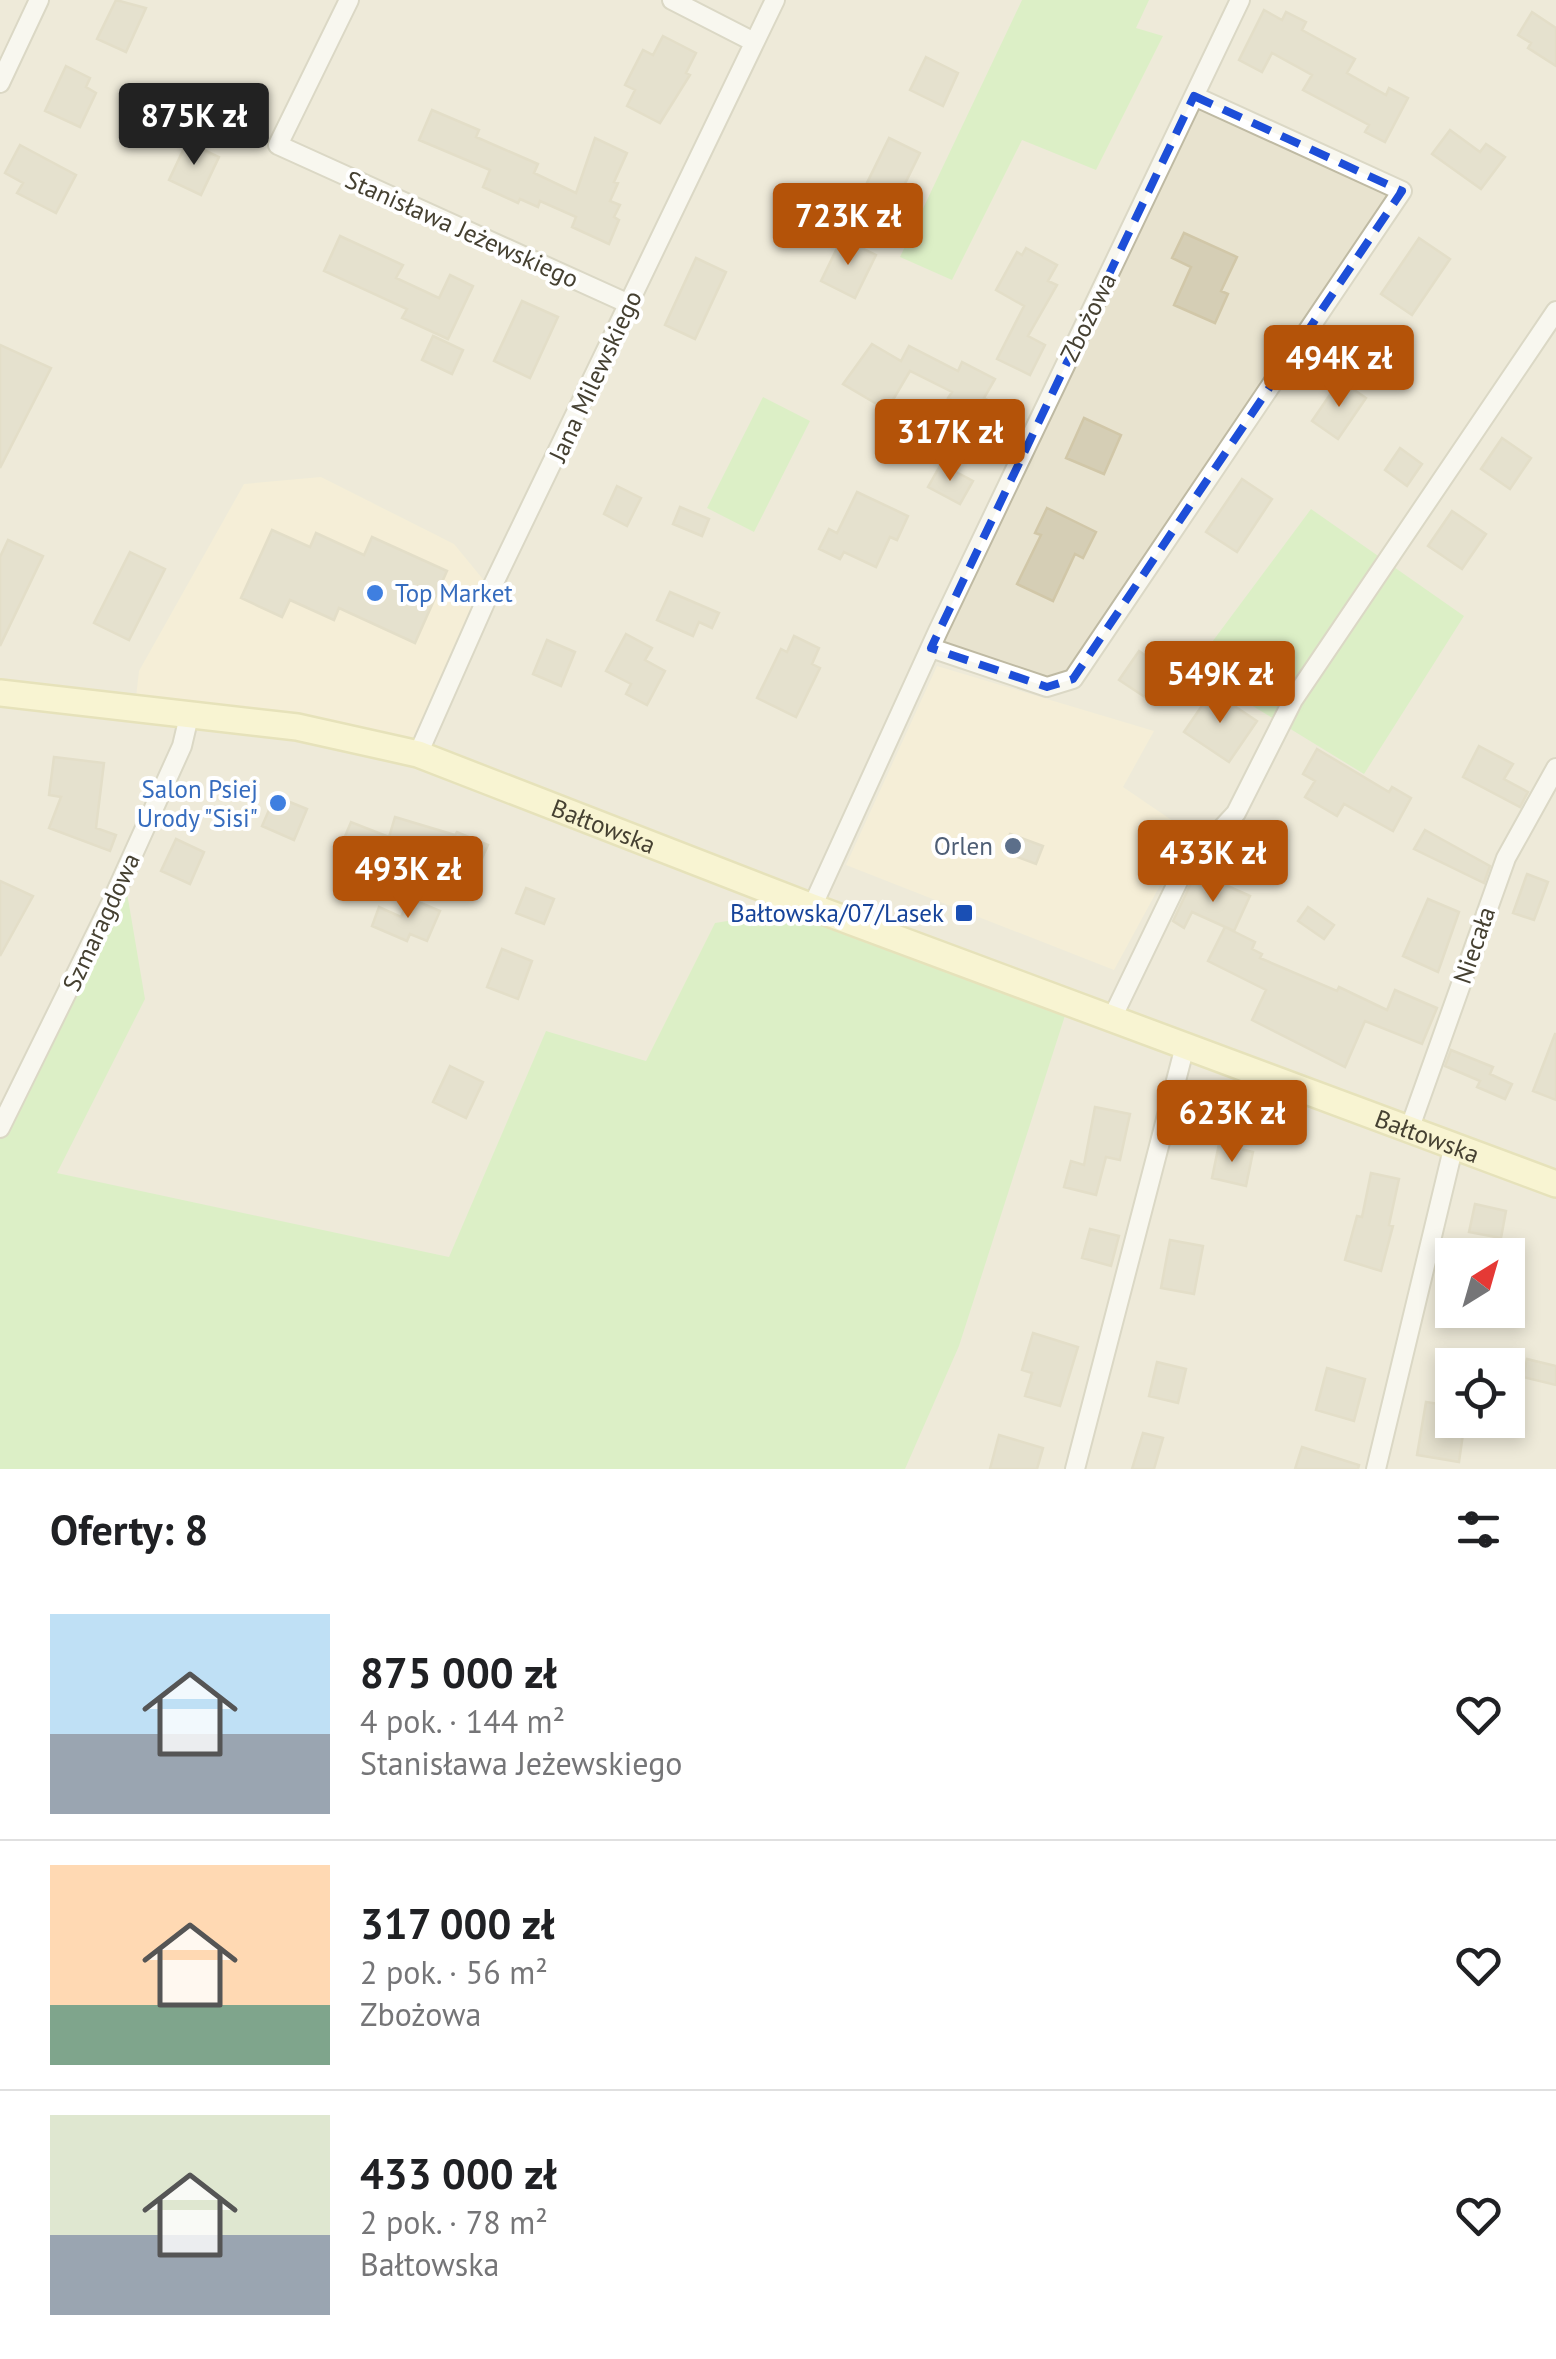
<!DOCTYPE html>
<html lang="pl">
<meta charset="utf-8">
<style>
:root{--surface:#fff;--page:#f6f6f6;--text:#202124;--muted:#757577;--line:#e0e0e0;--accent:#b45309}
body{margin:0;font-family:"PT Sans",sans-serif;background:var(--page);color:var(--text);height:100vh;display:flex;flex-direction:column;font-size:38px;white-space:nowrap}
*{box-sizing:border-box;margin:0}
p{font-size:32px;color:var(--muted)}
.icon{flex:none;width:55px;height:55px;fill:none;stroke:currentColor;stroke-width:2;stroke-linecap:round;stroke-linejoin:round}
.map{position:relative;height:1469px;overflow:hidden}
.sheet{display:flex;flex-direction:column;background:var(--surface);flex:1}
.sheet>*{flex:none}
.needle{width:65px;rotate:37deg}
.tools{position:absolute;left:1435px;top:1238px;display:grid;gap:20px}
.tools a{display:grid;place-items:center;width:90px;height:90px;border-radius:0px;background:var(--surface);box-shadow:0 5px 15px #0003;font-size:50px}
.price{position:absolute;translate:-50% -85px;padding:0 22px;border-radius:10px;background:var(--accent);color:#fff;font-size:32px;line-height:65px;filter:drop-shadow(0 2px 5px #0008)}
.price::after{content:'';position:absolute;left:50%;top:60px;width:30px;height:22px;margin-left:-15px;background:inherit;clip-path:polygon(0 0,100% 0,50% 100%)}
.price.selected{background:#222;color:#fff}
ul{padding:0;list-style:none}
li{display:flex;align-items:center;gap:30px;height:250px;padding:0 50px}
li+li{border-top:2px solid var(--line)}
li span{display:grid;place-items:center;flex:none;width:280px;height:200px;border-radius:0px;color:#555}
li>.icon{margin-inline-start:auto}
span .icon{width:120px;height:120px;fill:#fffc;stroke-width:1}
li b{font-size:42px}
h2{display:flex;justify-content:space-between;align-items:center;height:120px;padding:0 50px;font-size:42px}
.map>svg:first-child{display:block}
.residential{fill:#e8e3cf;fill-rule:evenodd}
.commercial{fill:#f8ebc9}
.green{fill:#c2eda5}
.building{fill:#d5ceb5;stroke:#d1c7a8;stroke-width:2.5}
.lines{fill:none;stroke-linecap:round;stroke-linejoin:round}
.minor-casing{stroke:#bfbaa3;stroke-width:22}
.secondary-casing{stroke:#d8d08b;stroke-width:30}
.minor{stroke:#fff;stroke-width:18}
.secondary{stroke:#fff9bf;stroke-width:25}
.marked{fill:none;stroke:#1d4ed8;stroke-width:8;stroke-dasharray:20 12;stroke-linejoin:round}
.shop-dot{fill:#3f7fe0;stroke:#fff;stroke-width:4}
.service-dot{fill:#5c6f8a;stroke:#fff;stroke-width:4}
.transit-dot{fill:#1a4fb4;stroke:#fff;stroke-width:4}
.labels{text-anchor:middle;stroke-width:8;stroke-linejoin:round;paint-order:stroke}
.street-label{font-size:25px;fill:#454031;stroke:#fff}
.shop-label{font-size:25px;fill:#366cbe;stroke:#fff;text-anchor:start}
.service-label{font-size:25px;fill:#4e5e75;stroke:#fff;text-anchor:end}
.transit-label{font-size:25px;fill:#164399;stroke:#fff;text-anchor:end}
</style>
<div class="map">
<svg width="1556" height="1469" viewBox="0 0 1556 1469">
<rect width="100%" height="100%" fill="#f3f0e1"/>
<path class="residential" d="M 0,0 L 1556,0 L 1556,1469 L 0,1469 ZM 1452,1255 L 1508,1255 L 1508,1310 L 1452,1310 ZM 1452,1365 L 1508,1365 L 1508,1420 L 1452,1420 Z"/>
<path class="commercial" d="M 321,477 L 454,544 L 491,589 L 418,754 L 135,706 L 139,671 L 244,484 Z
M 937,666 L 1154,731 L 1123,787 L 1189,832 L 1114,970 L 846,865 Z"/>
<path class="green" d="M 1022,0 L 1149,0 L 1136,28 L 1163,36 L 1096,170 L 1022,140 L 952,280 L 900,257 Z
M 763,397 L 810,421 L 754,532 L 707,508 Z
M 1311,509 L 1464,616 L 1364,774 L 1192,669 Z
M 124,875 L 145,999 L 57,1173 L 449,1257 L 546,1031 L 646,1061 L 715,923 L 812,907 L 1070,1000 L 959,1346 L 905,1469 L 0,1469 L 0,1128 Z"/>
<path class="building" d="M 116,0 L 146,8 L 126,52 L 97,39 Z
M 1264,10 L 1282,20 L 1286,12 L 1306,22 L 1302,30 L 1355,59 L 1347,73 L 1386,95 L 1389,88 L 1408,98 L 1385,142 L 1365,132 L 1369,125 L 1303,90 L 1312,75 L 1272,53 L 1262,72 L 1239,60 Z
M 1532,12 L 1556,28 L 1556,66 L 1528,48 L 1531,43 L 1518,35 Z
M 663,36 L 696,53 L 686,73 L 690,75 L 660,123 L 627,106 L 635,90 L 625,85 L 643,50 L 653,55 Z
M 926,57 L 958,73 L 943,106 L 910,90 Z
M 66,66 L 90,78 L 86,87 L 96,93 L 80,127 L 45,111 Z
M 432,110 L 479,130 L 476,137 L 538,164 L 534,173 L 576,193 L 595,138 L 627,153 L 614,182 L 618,183 L 610,201 L 620,205 L 614,217 L 619,220 L 609,244 L 572,227 L 576,217 L 540,201 L 538,207 L 520,199 L 518,203 L 483,187 L 490,170 L 419,140 Z
M 1450,130 L 1480,152 L 1486,144 L 1505,157 L 1481,189 L 1432,154 Z
M 889,138 L 920,153 L 895,204 L 864,189 Z
M 187,142 L 219,157 L 201,195 L 169,180 Z
M 20,145 L 76,175 L 56,213 L 17,193 L 23,183 L 5,173 Z
M 1184,233 L 1237,257 L 1221,291 L 1228,294 L 1215,323 L 1174,305 L 1191,267 L 1172,258 Z
M 340,236 L 403,265 L 396,278 L 439,298 L 450,275 L 473,286 L 448,339 L 402,318 L 407,309 L 324,271 Z
M 842,238 L 876,255 L 855,298 L 821,281 Z
M 1419,238 L 1450,259 L 1412,315 L 1381,294 Z
M 1026,248 L 1057,265 L 1048,281 L 1057,285 L 1028,336 L 1045,345 L 1030,375 L 997,359 L 1024,306 L 996,290 L 1017,252 L 1022,255 Z
M 696,258 L 726,272 L 695,339 L 665,325 Z
M 522,301 L 558,317 L 530,378 L 494,361 Z
M 433,336 L 463,350 L 452,374 L 422,360 Z
M 872,344 L 901,361 L 909,346 L 958,371 L 962,362 L 995,379 L 984,398 L 993,403 L 984,418 L 948,398 L 952,392 L 910,371 L 887,410 L 843,384 Z
M 0,345 L 51,368 L 0,468 Z
M 1340,380 L 1366,398 L 1338,439 L 1312,421 Z
M 1084,418 L 1121,435 L 1104,474 L 1066,458 Z
M 1502,438 L 1531,458 L 1510,489 L 1481,469 Z
M 1400,448 L 1422,464 L 1407,486 L 1385,470 Z
M 941,464 L 973,481 L 960,504 L 928,487 Z
M 1242,479 L 1272,499 L 1237,552 L 1206,532 Z
M 617,486 L 641,498 L 627,526 L 604,514 Z
M 857,492 L 908,516 L 897,540 L 890,537 L 876,567 L 844,552 L 840,559 L 819,549 L 829,529 L 837,533 Z
M 680,507 L 709,519 L 702,536 L 673,524 Z
M 1047,508 L 1096,532 L 1083,558 L 1075,554 L 1053,601 L 1017,584 L 1041,535 L 1035,533 Z
M 1452,511 L 1486,534 L 1462,569 L 1428,546 Z
M 272,530 L 310,547 L 316,533 L 364,555 L 372,537 L 447,571 L 415,643 L 339,608 L 334,620 L 290,600 L 282,617 L 241,598 Z
M 8,540 L 43,556 L 0,646 L 0,557 Z
M 130,552 L 165,569 L 129,640 L 94,623 Z
M 670,592 L 719,613 L 712,628 L 699,622 L 693,636 L 657,620 Z
M 626,634 L 652,648 L 645,660 L 665,671 L 647,705 L 626,694 L 631,684 L 606,671 Z
M 794,636 L 819,648 L 812,664 L 820,668 L 796,717 L 757,698 L 781,649 L 787,652 Z
M 547,640 L 575,652 L 561,686 L 533,674 Z
M 1139,651 L 1170,672 L 1151,701 L 1119,680 Z
M 1212,691 L 1257,721 L 1229,762 L 1184,732 Z
M 1479,746 L 1513,764 L 1504,779 L 1528,792 L 1520,807 L 1463,777 Z
M 1317,749 L 1389,792 L 1392,787 L 1411,798 L 1393,831 L 1344,804 L 1337,816 L 1305,797 L 1315,781 L 1303,774 Z
M 54,757 L 104,763 L 96,828 L 116,835 L 110,851 L 49,828 L 61,797 L 49,795 Z
M 275,796 L 307,809 L 294,840 L 262,826 Z
M 395,817 L 455,835 L 457,832 L 488,845 L 475,874 L 421,850 L 417,864 L 343,841 L 351,822 L 389,837 Z
M 1425,830 L 1490,866 L 1484,883 L 1414,849 Z
M 1010,834 L 1043,846 L 1036,864 L 1004,852 Z
M 176,839 L 204,852 L 190,884 L 161,871 Z
M 1527,874 L 1548,882 L 1534,920 L 1513,913 Z
M 0,881 L 33,896 L 0,956 Z
M 1192,881 L 1217,892 L 1221,883 L 1250,896 L 1234,931 L 1192,912 L 1184,928 L 1173,921 Z
M 526,888 L 554,899 L 544,924 L 516,913 Z
M 409,898 L 440,911 L 427,941 L 410,934 L 407,941 L 372,926 L 379,907 L 401,917 Z
M 1428,899 L 1459,912 L 1438,972 L 1403,956 Z
M 1308,907 L 1334,925 L 1324,939 L 1298,921 Z
M 1225,927 L 1255,942 L 1252,949 L 1262,954 L 1260,958 L 1337,991 L 1339,987 L 1387,1010 L 1395,990 L 1437,1008 L 1422,1044 L 1365,1021 L 1345,1067 L 1252,1020 L 1266,990 L 1208,961 Z
M 502,949 L 532,961 L 518,999 L 487,987 Z
M 1555,1034 L 1556,1034 L 1556,1100 L 1533,1091 Z
M 1451,1050 L 1493,1067 L 1490,1074 L 1512,1084 L 1505,1099 L 1477,1087 L 1480,1081 L 1445,1066 Z
M 450,1066 L 483,1082 L 466,1118 L 433,1102 Z
M 1095,1107 L 1130,1114 L 1120,1160 L 1106,1157 L 1096,1195 L 1064,1187 L 1071,1161 L 1084,1165 Z
M 1219,1144 L 1253,1152 L 1246,1186 L 1212,1178 Z
M 1371,1173 L 1399,1179 L 1389,1225 L 1393,1226 L 1381,1271 L 1345,1260 L 1357,1216 L 1362,1217 Z
M 1475,1204 L 1506,1211 L 1501,1238 L 1469,1232 Z
M 1090,1229 L 1119,1236 L 1111,1266 L 1082,1258 Z
M 1170,1240 L 1203,1246 L 1194,1294 L 1161,1288 Z
M 1033,1333 L 1078,1347 L 1060,1406 L 1025,1396 L 1032,1373 L 1022,1370 Z
M 1527,1359 L 1556,1366 L 1556,1385 L 1523,1377 Z
M 1157,1362 L 1186,1369 L 1178,1403 L 1149,1396 Z
M 1327,1368 L 1365,1379 L 1354,1421 L 1316,1410 Z
M 1426,1402 L 1452,1406 L 1452,1420 L 1461,1420 L 1460,1426 L 1464,1427 L 1459,1462 L 1417,1455 Z
M 1143,1433 L 1163,1438 L 1154,1469 L 1132,1469 Z
M 999,1435 L 1043,1448 L 1037,1469 L 990,1469 Z
M 1302,1447 L 1359,1465 L 1358,1469 L 1295,1469 Z"/>
<g class="lines">
<g class="minor-casing">
<path id="minor" d="M 349,0 L 278,145 L 629,304
M 672,0 L 754,42
M 0,83 L 39,0
M 931,648 L 1047,687 L 1073,679 L 1402,191 L 1194,96
M 418,754 L 491,589 L 775,0
M 812,907 L 938,631 L 1240,0
M 1113,1016 L 1184,869 L 1236,813 L 1293,700 L 1556,311
M 0,1128 L 111,903 L 182,746 L 190,712
M 1409,1130 L 1506,858 L 1556,768
M 1075,1469 L 1185,1046
M 1376,1469 L 1453,1149"/>
</g>
<g class="secondary-casing">
<g id="secondary">
<path id="s1" d="M 0,693 L 297,727 L 418,754 L 812,907 L 1556,1184"/>
</g>
</g>
<use href="#minor" class="minor"/>
<use href="#secondary" class="secondary"/>
</g>
<path d="M0 0H1556V1469H0ZM 1194,96 L 1402,191 L 1073,679 L 1047,687 L 931,648 Z" fill="#f3f0e1" fill-opacity=".55" fill-rule="evenodd"/>
<path class="marked" d="M 1194,96 L 1402,191 L 1073,679 L 1047,687 L 931,648 Z"/>
<g class="shop-dot">
<circle cx="375" cy="593" r="10"/>
<circle cx="278" cy="803" r="10"/>
</g>
<circle class="service-dot" cx="1013" cy="846" r="10"/>
<rect class="transit-dot" x="954" y="903" width="20" height="20" rx="5"/>
<g class="labels">
<g class="street-label">
<text transform="translate(462 229) rotate(24)" y="9">Stanisława Jeżewskiego</text>
<text transform="translate(1088 317) rotate(-64)" y="9">Zbożowa</text>
<text transform="translate(595 376) rotate(-65)" y="9">Jana Milewskiego</text>
<text dy="9" stroke="none"><textPath href="#s1" startOffset="622">Bałtowska</textPath></text>
<text transform="translate(101 922) rotate(-65)" y="9">Szmaragdowa</text>
<text transform="translate(1474 945) rotate(-71)" y="9">Niecała</text>
<text dy="9" stroke="none"><textPath href="#s1" startOffset="1502">Bałtowska</textPath></text>
</g>
<g class="shop-label">
<text x="395" y="602">Top Market</text>
<text x="258" y="798" text-anchor="end">Salon Psiej<tspan x="258" dy="29">Urody "Sisi"</tspan></text>
</g>
<g class="service-label">
<text x="993" y="855">Orlen</text>
</g>
<g class="transit-label">
<text x="944" y="922">Bałtowska/07/Lasek</text>
</g>
</g>
</svg>
<div class="tools">
<a><svg class="needle" viewBox="-14 -14 28 28"><path d="M0-13l5 13h-10z" fill="#e53935"/><path d="M0 13l5-13h-10z" fill="#757577"/></svg></a>
<a><svg class="icon" aria-label="locate" viewBox="0 0 24 24"><circle cx="12" cy="12" r="6"/><path d="M12 2v4M12 18v4M2 12h4M18 12h4"/></svg></a>
</div>
<b class="price selected" style="left:194px;top:168px">875K zł</b>
<b class="price" style="left:848px;top:268px">723K zł</b>
<b class="price" style="left:1339px;top:410px">494K zł</b>
<b class="price" style="left:950px;top:484px">317K zł</b>
<b class="price" style="left:1220px;top:726px">549K zł</b>
<b class="price" style="left:1213px;top:905px">433K zł</b>
<b class="price" style="left:408px;top:921px">493K zł</b>
<b class="price" style="left:1232px;top:1165px">623K zł</b>
</div>
<section class="sheet">
<h2>Oferty: 8<svg class="icon" aria-label="filters" viewBox="0 0 24 24"><path d="M4 7h16M4 17h16"/><circle cx="9" cy="7" r="2"/><circle cx="15" cy="17" r="2"/></svg></h2>
<ul>
<li><span style="background:linear-gradient(#bfe0f5 60%,#9aa5b1 0)"><svg class="icon" aria-label="home" viewBox="0 0 24 24"><path d="M3 11l9-7 9 7M6 9v11h12V9"/></svg></span><div><b>875 000 zł</b><p>4 pok. · 144 m²</p><p>Stanisława Jeżewskiego</p></div><svg class="icon" aria-label="heart" viewBox="0 0 24 24"><path d="M12 20l-8-8c-3-5 5-10 8-4 3-6 11-1 8 4z"/></svg></li>
<li><span style="background:linear-gradient(#ffd9b3 70%,#7fa58c 0)"><svg class="icon" aria-label="home" viewBox="0 0 24 24"><path d="M3 11l9-7 9 7M6 9v11h12V9"/></svg></span><div><b>317 000 zł</b><p>2 pok. · 56 m²</p><p>Zbożowa</p></div><svg class="icon" aria-label="heart" viewBox="0 0 24 24"><path d="M12 20l-8-8c-3-5 5-10 8-4 3-6 11-1 8 4z"/></svg></li>
<li><span style="background:linear-gradient(#dfe7d0 60%,#9aa5b1 0)"><svg class="icon" aria-label="home" viewBox="0 0 24 24"><path d="M3 11l9-7 9 7M6 9v11h12V9"/></svg></span><div><b>433 000 zł</b><p>2 pok. · 78 m²</p><p>Bałtowska</p></div><svg class="icon" aria-label="heart" viewBox="0 0 24 24"><path d="M12 20l-8-8c-3-5 5-10 8-4 3-6 11-1 8 4z"/></svg></li>
</ul>
</section>
